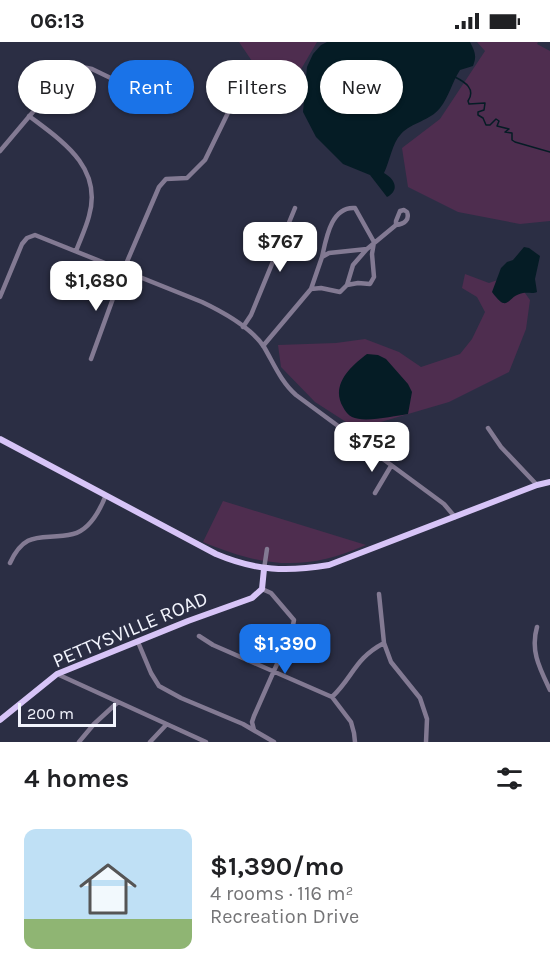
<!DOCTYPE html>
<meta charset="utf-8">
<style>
:root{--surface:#fff;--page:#f6f6f6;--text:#202124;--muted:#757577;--line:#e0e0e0;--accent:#1a73e8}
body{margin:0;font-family:Karla,sans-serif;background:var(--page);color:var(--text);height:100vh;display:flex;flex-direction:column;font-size:22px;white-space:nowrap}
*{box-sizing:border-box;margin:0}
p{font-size:20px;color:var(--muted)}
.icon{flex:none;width:33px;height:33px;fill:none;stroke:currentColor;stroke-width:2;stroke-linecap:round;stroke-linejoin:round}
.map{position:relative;height:700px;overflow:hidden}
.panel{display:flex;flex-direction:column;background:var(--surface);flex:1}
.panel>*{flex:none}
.hud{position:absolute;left:18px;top:18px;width:514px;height:54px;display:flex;gap:12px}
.scale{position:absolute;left:18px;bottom:15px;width:98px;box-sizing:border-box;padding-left:6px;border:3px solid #f2f4fd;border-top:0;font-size:16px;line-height:21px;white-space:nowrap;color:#f2f4fd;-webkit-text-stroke:4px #2b2e44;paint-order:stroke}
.price{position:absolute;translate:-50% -51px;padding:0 14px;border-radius:12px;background:#fff;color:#222;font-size:20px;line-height:39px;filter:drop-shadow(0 2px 3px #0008)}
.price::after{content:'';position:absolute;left:50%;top:36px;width:18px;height:14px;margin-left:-9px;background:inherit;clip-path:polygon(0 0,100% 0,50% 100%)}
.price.selected{background:var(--accent);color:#fff}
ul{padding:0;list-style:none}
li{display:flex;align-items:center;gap:18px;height:150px;padding:0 24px}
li+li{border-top:2px solid var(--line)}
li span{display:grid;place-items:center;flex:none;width:168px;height:120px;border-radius:12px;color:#555}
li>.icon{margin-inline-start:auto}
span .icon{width:72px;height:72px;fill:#fffc;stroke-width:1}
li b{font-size:26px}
h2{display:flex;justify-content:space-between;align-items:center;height:72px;padding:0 24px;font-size:26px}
.pill{padding:0 21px;border-radius:27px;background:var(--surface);box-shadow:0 2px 4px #0004;font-size:21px;line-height:54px}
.pill.selected{background:var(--accent);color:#fff}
.status{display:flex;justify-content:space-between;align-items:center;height:42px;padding:0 30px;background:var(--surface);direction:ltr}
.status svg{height:16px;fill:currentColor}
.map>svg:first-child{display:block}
.green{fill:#4e2d4f}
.water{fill:#051c25}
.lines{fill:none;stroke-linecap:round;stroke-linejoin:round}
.stream{stroke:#051c25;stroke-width:1.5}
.minor{stroke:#837a93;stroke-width:4.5}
.major{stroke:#d7c4f7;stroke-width:6}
.labels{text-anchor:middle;stroke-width:4.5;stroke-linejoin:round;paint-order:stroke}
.street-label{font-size:20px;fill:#f2f4fd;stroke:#2b2e44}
</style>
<div class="status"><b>06:13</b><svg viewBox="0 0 49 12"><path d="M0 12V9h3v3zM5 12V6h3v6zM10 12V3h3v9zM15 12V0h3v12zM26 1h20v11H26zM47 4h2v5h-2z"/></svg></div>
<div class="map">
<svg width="550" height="700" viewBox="0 0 550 700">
<rect width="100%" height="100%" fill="#2b2e44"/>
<path class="green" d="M 239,0 L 317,0 L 297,34 L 269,44 Z
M 477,0 L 538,0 L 537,2 L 550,9 L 550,179 L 520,182 L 458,170 L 408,145 L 402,106 L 440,77 L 485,9 Z
M 465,232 L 489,241 L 512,233 L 530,258 L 526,287 L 509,330 L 449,360 L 357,387 L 315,360 L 281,325 L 278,303 L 336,301 L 365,297 L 399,310 L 421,325 L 460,312 L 472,297 L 485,270 L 477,255 L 462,246 Z
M 223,459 L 366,503 C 305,530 263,525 203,500 Z"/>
<path class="water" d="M 327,0 L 470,0 C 475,10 477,14 473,24 L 460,28 C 452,40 449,55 440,66 C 430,79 412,80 401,92 C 392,101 390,119 384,131 C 395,137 400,148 387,155 L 370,133 L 343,122 L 316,95 L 303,70 L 307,25 L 313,12 L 321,3 Z
M 524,205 L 529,206 L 540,214 L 535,237 L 537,250 C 533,252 528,250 523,251 C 506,254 509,273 492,250 L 501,226 L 507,220 L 513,218 Z
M 367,312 L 378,313 L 386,317 L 408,342 L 412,350 L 408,372 C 394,374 364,381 352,375 C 348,373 345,369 343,365 C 330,343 351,324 367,312 Z"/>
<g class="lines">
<path class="stream" d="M 455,35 C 465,40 476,47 468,59 L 469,62 L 485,61 L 484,68 L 478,70 L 478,73 L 483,76 L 486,83 L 490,83 L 496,77 L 499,79 L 497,84 L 509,87 L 505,90 L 512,91 L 512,98 L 515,100 L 550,110"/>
<path class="minor" d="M 29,74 C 62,99 103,125 89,174 C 86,186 80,198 76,209
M 0,109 L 38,64 L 52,39 L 58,31 L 77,24 L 92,27 L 152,56
M 322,215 C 326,197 331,164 355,166 L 374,200 L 372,212 L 374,235 L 370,242 L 358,241 L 347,243
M 311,247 L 321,246 L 340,250 L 347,243 L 353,223 L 366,208
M 0,255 L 22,202 L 27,196 L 35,193 L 202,260 C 223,270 251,285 264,305 C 274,322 281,340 296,353 L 444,462 L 455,475
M 243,285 L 251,273 L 295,166
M 263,304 L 311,247 L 322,215 L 329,211 L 367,207 L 396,183 L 396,179 L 400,169 L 404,168 L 407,170 C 410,178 404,182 396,183
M 91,317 L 123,229 L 159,145 L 166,137 L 187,136 L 205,118 L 243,40 L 249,39 L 256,44 L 272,63 L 284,55 L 293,41
M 488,386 L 501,405 L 537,443
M 375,451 L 391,424
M 10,521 C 26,486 43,499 73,492 C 90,488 100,468 106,453
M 264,527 L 267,507
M 379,552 L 384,601 L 391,620 L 420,656 L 427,677 L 426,700
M 537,585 C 530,609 540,627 550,648
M 199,594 L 213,603 L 332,655 L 351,680 L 354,691 L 355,700
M 138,600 L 151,631 L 159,644 L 181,656 L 243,682 L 274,700
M 57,632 L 206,700
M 332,655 C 354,634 354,617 384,601
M 254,688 L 252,680 L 254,674 L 292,588 L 294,578 L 271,551 L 262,547
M 79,700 L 94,682 L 118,660
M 150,700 L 166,683"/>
<path class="major" d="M 0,397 L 216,512 C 256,529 287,530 329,523 L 537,443 L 550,440
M 0,678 L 57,632 L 188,579 L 252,556 L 262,547 L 264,527"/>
</g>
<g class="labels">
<g class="street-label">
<text transform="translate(130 587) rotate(-23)" y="7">PETTYSVILLE ROAD</text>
</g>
</g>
</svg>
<div class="scale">200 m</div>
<b class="price" style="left:280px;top:231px">$767</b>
<b class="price" style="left:96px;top:270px">$1,680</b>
<b class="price" style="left:372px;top:431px">$752</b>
<b class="price selected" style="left:285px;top:633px">$1,390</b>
<div class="hud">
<a class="pill">Buy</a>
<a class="pill selected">Rent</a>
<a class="pill">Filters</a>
<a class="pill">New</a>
</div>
</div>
<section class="panel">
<h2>4 homes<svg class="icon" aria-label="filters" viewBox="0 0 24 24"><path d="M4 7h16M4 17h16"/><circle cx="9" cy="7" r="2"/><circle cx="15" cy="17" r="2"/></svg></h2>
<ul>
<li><span style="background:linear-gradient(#bfe0f5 75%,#8fb573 0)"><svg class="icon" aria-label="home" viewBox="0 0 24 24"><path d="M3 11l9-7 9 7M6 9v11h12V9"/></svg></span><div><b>$1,390/mo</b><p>4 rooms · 116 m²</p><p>Recreation Drive</p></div></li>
</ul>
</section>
